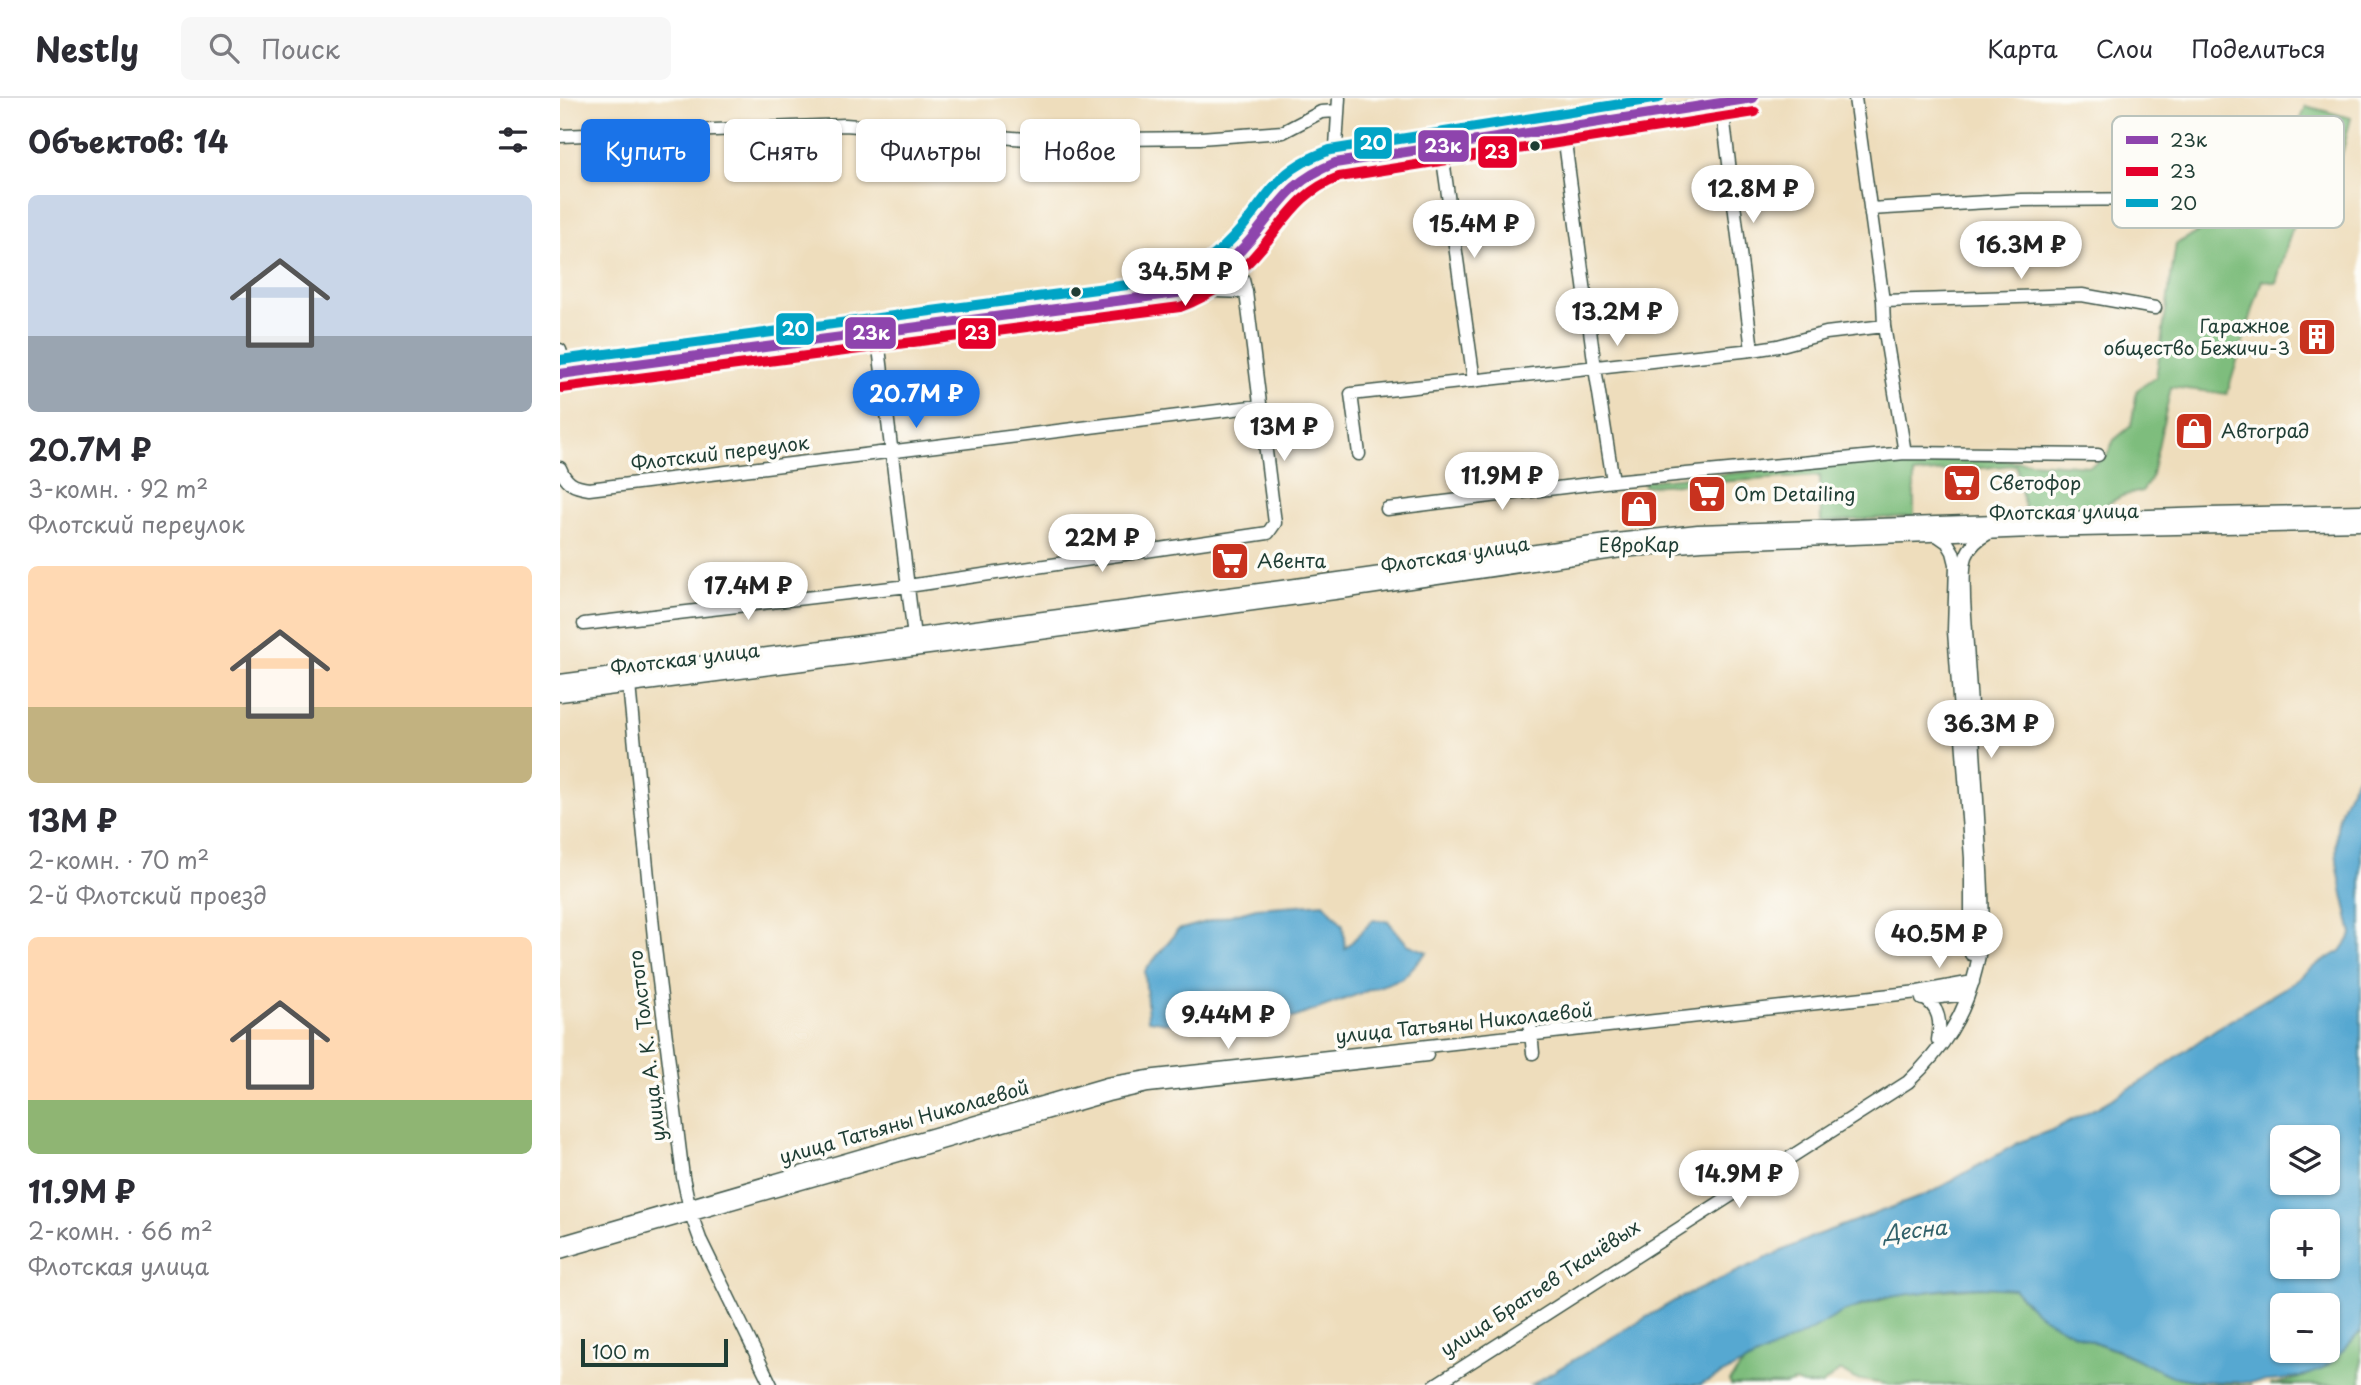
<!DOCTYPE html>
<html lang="ru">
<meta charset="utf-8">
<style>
:root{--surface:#fff;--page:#f7f7f7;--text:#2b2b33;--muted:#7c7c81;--line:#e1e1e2;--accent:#1a73e8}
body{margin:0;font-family:"Playpen Sans",sans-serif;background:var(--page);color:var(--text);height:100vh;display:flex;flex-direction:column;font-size:26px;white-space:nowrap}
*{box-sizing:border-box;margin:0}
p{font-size:23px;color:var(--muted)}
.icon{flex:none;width:38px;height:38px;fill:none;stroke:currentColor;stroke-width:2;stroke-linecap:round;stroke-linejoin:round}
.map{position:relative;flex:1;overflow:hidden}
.side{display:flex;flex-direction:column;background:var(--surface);width:560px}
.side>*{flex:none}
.banner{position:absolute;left:21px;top:21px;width:665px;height:63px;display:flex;gap:14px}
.tools{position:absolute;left:1710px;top:1027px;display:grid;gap:14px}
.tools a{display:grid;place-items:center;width:70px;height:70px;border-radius:10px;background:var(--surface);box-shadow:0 2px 5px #0004;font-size:35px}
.scale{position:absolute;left:21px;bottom:18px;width:147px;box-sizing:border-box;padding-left:7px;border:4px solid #1f3d34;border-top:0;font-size:19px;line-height:24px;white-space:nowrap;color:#1f3d34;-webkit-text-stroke:5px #fdfcf7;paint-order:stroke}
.price{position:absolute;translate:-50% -60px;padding:0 16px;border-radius:24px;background:#fff;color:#222;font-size:23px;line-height:46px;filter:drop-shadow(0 2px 4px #0008)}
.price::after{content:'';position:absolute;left:50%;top:42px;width:21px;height:16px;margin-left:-10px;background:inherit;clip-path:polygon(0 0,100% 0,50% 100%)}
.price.active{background:var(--accent);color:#fff}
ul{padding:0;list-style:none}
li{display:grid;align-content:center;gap:14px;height:371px;padding:0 28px}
li span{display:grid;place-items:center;height:217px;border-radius:10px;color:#555}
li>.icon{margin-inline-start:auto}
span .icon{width:126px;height:126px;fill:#fffc;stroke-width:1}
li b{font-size:30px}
h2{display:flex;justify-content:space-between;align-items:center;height:84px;padding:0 28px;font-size:30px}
.chip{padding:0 24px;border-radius:10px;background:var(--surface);box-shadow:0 2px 5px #0004;font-size:24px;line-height:63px}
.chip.active{background:var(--accent);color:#fff}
header{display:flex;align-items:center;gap:42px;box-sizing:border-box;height:98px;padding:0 35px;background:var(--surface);border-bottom:2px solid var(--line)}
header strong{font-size:33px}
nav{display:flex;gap:38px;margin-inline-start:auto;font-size:24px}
.search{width:490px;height:63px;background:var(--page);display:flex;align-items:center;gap:18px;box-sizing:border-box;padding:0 24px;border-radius:10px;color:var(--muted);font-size:26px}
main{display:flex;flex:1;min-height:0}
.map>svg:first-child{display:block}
.forest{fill:#7ebd7d;stroke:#4e7d58;stroke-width:2}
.water{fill:#56a8d1;stroke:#3a7282;stroke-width:2;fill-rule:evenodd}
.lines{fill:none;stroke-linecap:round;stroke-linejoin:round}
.minor-casing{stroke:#3e5548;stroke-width:15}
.major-casing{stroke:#3e5548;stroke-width:17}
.minor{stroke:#fff;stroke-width:12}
.major{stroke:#fff;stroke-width:14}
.bus-1-casing{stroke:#fdfcf7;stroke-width:16}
.bus-2-casing{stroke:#fdfcf7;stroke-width:16}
.bus-3-casing{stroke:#fdfcf7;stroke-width:16}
.bus-1{stroke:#8e44ad;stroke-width:10}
.bus-2{stroke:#e4002b;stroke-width:10}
.bus-3{stroke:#02a4c6;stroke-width:10}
.bus-dot{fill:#1f3d34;stroke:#fdfcf7;stroke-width:2.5}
.labels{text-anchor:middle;stroke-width:7;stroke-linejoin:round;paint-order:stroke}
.poi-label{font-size:19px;fill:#1f3d34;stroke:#fdfcf7;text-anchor:start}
.street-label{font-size:19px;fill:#1f3d34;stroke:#fdfcf7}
.water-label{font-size:21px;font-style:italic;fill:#32626b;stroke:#fdfcf7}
.key{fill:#fdfcf7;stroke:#bac3bc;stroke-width:2}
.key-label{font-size:19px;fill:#1f3d34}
.line-badge{stroke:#fdfcf7;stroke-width:2.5}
.badge-label{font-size:19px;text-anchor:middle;font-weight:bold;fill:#fff}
</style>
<header>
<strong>Nestly</strong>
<div class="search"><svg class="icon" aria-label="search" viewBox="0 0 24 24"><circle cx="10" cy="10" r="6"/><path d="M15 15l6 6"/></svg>Поиск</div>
<nav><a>Карта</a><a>Слои</a><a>Поделиться</a></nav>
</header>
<main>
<section class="side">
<h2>Объектов: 14<svg class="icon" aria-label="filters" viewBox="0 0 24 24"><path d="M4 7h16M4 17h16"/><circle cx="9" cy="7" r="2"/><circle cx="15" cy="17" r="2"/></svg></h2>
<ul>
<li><span style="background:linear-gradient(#c9d6e8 65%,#9aa5b1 0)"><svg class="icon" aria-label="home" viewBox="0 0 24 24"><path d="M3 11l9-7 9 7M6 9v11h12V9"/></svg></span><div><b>20.7M ₽</b><p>3-комн. · 92 m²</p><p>Флотский переулок</p></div></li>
<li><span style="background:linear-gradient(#ffd9b3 65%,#c2b280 0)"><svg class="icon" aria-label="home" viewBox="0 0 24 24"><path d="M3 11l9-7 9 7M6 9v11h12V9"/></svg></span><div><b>13M ₽</b><p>2-комн. · 70 m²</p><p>2-й Флотский проезд</p></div></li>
<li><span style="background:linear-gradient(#ffd9b3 75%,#8fb573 0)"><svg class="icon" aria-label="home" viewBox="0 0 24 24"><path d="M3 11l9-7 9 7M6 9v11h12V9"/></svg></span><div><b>11.9M ₽</b><p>2-комн. · 66 m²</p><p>Флотская улица</p></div></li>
</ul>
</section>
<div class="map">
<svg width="1801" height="1287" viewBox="0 0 1801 1287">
<rect width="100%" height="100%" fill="#fdfcf7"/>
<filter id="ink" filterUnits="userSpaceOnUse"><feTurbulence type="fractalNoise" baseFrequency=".0143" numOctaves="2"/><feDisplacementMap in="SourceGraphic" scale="14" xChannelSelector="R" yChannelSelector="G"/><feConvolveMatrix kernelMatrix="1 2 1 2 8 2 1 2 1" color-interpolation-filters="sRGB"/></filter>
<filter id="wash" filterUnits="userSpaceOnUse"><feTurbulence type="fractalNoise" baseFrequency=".00686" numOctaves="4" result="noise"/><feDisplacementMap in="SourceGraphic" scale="28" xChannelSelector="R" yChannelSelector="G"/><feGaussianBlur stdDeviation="1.57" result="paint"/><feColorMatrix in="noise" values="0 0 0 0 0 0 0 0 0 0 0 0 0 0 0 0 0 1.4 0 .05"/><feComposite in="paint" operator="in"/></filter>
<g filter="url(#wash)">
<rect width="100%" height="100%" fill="#eeddbc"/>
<path class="forest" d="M 1746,8 L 1791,20 L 1773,92 L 1739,107 L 1716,185 L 1702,182 L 1667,296 L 1611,289 L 1591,381 L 1582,393 L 1562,398 L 1538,411 L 1465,412 L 1456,367 L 1354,376 L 1354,418 L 1261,424 L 1260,378 L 1084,388 L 1084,383 L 1338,361 L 1440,362 L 1530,368 L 1546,359 L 1554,342 L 1571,328 L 1577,292 L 1596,279 L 1616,146 L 1712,93 Z
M 1421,1189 L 1454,1191 L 1466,1205 L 1512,1235 L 1587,1265 L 1611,1277 L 1644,1286 L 1692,1287 L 1332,1287 L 1295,1281 L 1280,1272 L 1262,1287 L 1243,1287 L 1235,1284 L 1225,1287 L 1171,1287 L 1169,1283 L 1185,1264 L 1283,1214 L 1340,1196 Z
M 1801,1233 L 1801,1287 L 1710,1287 C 1756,1280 1770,1266 1801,1233 Z"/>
<path class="water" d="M 1801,672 L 1801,1233 C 1788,1247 1775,1264 1758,1273 C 1723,1287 1649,1287 1612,1278 C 1594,1271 1577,1260 1559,1253 C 1532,1243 1504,1234 1481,1218 C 1471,1210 1463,1200 1454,1191 L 1421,1189 L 1393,1190 L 1323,1200 L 1283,1214 L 1250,1233 L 1140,1287 L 971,1287 L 1116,1202 L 1254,1138 L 1368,1096 L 1460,1044 L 1492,1032 L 1536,1010 L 1584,982 L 1656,931 L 1731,886 L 1756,867 L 1781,853 L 1792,837 C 1785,799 1771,762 1778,723 C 1782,705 1792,688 1801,672 ZM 1722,1040 L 1768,1040 L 1768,1085 L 1722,1085 ZM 1722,1124 L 1768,1124 L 1768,1169 L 1722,1169 ZM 1722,1208 L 1768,1208 L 1768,1253 L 1722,1253 Z
M 764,805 L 783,827 L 785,851 L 813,822 L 828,823 L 847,846 L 867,854 L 843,880 L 733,920 L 642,931 L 588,922 L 585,873 L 618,832 L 696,810 Z"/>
</g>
<g filter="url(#ink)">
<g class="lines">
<g class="minor-casing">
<path id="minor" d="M 1161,0 L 1192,252
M 1295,0 L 1323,203 L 1324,228 L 1345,355
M 1003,29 L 1035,270 L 1053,383
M 0,38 L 285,27 L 479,42 L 640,40 L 723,34 L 761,14 L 777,13
M 881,47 L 914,283
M 775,65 L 779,0
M 1310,111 L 1461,102 L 1616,101
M 629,192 L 686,194 L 683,182 L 671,161
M 1323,203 L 1522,197 L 1595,210
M 317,233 L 354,539
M 0,252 L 7,275
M 0,276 L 617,195 C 641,186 662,172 680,153 C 716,117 720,83 775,65 L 881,47 L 1193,0
M 799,356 L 791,296 L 1192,252 L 1218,248 L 1266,235 L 1324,228
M 0,370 C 6,385 13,389 29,391 L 699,308
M 827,411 L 1053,383 L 1345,355 L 1538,357
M 1377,437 L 1387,444 L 1393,454 L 1396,466 L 1394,533 L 1411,760 L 1411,856
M 24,526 L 348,488 L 708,435 L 715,425 L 686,194
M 69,587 L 95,850 L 123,1079 L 131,1116 L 140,1141 L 211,1287
M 1363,900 C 1380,909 1381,925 1378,942
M 1362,901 L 1408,896
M 970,924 L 973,955
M 0,1145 L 547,986 L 595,978 L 1358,894 L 1413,884
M 0,1154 L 548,997 L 588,988 L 867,957
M 875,1287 L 1348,984 C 1383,951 1405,918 1416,871 C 1427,829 1421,781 1419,738 C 1415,659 1409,581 1404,502 C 1404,471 1398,451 1429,435"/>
</g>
<g class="major-casing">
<path id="major" d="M 0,584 L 722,490 L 1047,444 L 1138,434 L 1648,417 L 1801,414
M 0,596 L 392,546 L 782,493 L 1061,452 L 1142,445 L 1472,432 L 1801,425"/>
</g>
<use href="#minor" class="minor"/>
<use href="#major" class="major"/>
<g class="bus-1-casing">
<path id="bus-1" d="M 0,276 L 617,195 C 647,183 671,165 691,141 C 721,105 729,84 775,65 L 1193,0"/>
</g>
<g class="bus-2-casing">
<path id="bus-2" d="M 2,290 L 620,209 C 653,197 681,175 703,148 C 729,117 740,94 779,79 L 1195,14"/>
</g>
<g class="bus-3-casing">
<path id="bus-3" d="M 0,262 L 613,181 C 645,169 668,148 689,121 C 700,107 710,91 723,79 C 737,66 752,59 770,52 L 1099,0"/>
</g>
<use href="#bus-1" class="bus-1"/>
<use href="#bus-2" class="bus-2"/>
<use href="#bus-3" class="bus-3"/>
</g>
</g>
<defs>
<g id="building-square" transform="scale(2.0125)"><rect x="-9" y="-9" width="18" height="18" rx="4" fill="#c8321e" stroke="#fdfcf7"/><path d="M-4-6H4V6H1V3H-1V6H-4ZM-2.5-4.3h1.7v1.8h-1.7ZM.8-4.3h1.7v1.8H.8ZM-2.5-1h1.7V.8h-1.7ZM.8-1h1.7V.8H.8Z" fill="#fff"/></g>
<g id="shop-square" transform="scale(2.0125)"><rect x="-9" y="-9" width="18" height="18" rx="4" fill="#c8321e" stroke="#fdfcf7"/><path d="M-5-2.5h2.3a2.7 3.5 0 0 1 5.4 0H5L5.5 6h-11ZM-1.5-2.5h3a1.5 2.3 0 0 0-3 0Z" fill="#fff"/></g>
<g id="supermarket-square" transform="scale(2.0125)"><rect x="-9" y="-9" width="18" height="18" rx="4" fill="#c8321e" stroke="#fdfcf7"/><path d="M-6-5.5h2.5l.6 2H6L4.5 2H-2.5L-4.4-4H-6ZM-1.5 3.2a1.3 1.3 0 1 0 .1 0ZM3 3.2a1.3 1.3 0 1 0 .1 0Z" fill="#fff"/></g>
</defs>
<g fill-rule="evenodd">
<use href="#building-square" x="1757" y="239"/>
<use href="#shop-square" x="1634" y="333"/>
<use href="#supermarket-square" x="1402" y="385"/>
<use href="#supermarket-square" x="1147" y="396"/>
<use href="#shop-square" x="1079" y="411"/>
<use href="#supermarket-square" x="670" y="463"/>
</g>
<g class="bus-dot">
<circle cx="975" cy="48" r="6"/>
<circle cx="516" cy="194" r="6"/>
</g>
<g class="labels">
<g class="poi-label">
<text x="1730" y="235" text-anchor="end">Гаражное<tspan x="1730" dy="22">общество Бежичи-3</tspan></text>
<text x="1661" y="340">Автоград</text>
<text x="1429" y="392">Светофор</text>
<text x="1174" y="403">Om Detailing</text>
<text x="1079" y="454" text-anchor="middle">ЕвроКар</text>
<text x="697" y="470">Авента</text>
</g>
<g class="street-label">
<text transform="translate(160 355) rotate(-7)" y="7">Флотский переулок</text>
<text transform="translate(1504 414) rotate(-1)" y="7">Флотская улица</text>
<text transform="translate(895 457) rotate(-9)" y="7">Флотская улица</text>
<text transform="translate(125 561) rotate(-7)" y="7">Флотская улица</text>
<text transform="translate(904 925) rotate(-6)" y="7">улица Татьяны Николаевой</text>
<text transform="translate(87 948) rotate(-97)" y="7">улица А. К. Толстого</text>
<text transform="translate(344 1024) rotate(-16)" y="7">улица Татьяны Николаевой</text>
<text transform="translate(980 1190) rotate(-33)" y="7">улица Братьев Ткачёвых</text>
</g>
<g class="water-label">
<text transform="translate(1355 1133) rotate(-6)" y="7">Десна</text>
</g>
</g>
<rect x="1552" y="18" width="232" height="112" rx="10" class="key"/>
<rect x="1566" y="38" width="32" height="8" fill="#8e44ad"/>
<rect x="1566" y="69" width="32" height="9" fill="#e4002b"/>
<rect x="1566" y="101" width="32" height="8" fill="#02a4c6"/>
<g class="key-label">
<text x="1610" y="49">23к</text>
<text x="1610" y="80">23</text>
<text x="1610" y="112">20</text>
</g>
<g class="line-badge">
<rect x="793" y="28" width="40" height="34" rx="7" fill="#02a4c6"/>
<rect x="857" y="31" width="53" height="34" rx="7" fill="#8e44ad"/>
<rect x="917" y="37" width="41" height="34" rx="7" fill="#e4002b"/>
<rect x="215" y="214" width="40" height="34" rx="7" fill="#02a4c6"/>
<rect x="284" y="218" width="53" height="34" rx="7" fill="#8e44ad"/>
<rect x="397" y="219" width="40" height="33" rx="7" fill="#e4002b"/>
</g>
<g class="badge-label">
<text x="813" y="52">20</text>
<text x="883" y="55">23к</text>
<text x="937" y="61">23</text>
<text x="235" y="238">20</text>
<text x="311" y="242">23к</text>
<text x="417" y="242">23</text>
</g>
</svg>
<div class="tools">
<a><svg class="icon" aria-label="layers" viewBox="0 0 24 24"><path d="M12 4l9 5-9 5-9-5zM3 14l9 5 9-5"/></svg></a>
<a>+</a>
<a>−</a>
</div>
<div class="scale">100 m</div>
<b class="price" style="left:1193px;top:127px">12.8M ₽</b>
<b class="price" style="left:914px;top:162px">15.4M ₽</b>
<b class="price" style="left:1461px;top:183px">16.3M ₽</b>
<b class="price" style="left:625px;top:210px">34.5M ₽</b>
<b class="price" style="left:1057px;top:250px">13.2M ₽</b>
<b class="price active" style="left:356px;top:332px">20.7M ₽</b>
<b class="price" style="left:724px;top:365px">13M ₽</b>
<b class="price" style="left:942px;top:414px">11.9M ₽</b>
<b class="price" style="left:542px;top:476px">22M ₽</b>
<b class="price" style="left:188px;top:524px">17.4M ₽</b>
<b class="price" style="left:1431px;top:662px">36.3M ₽</b>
<b class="price" style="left:1379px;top:872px">40.5M ₽</b>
<b class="price" style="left:668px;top:953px">9.44M ₽</b>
<b class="price" style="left:1179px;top:1112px">14.9M ₽</b>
<div class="banner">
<a class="chip active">Купить</a>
<a class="chip">Снять</a>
<a class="chip">Фильтры</a>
<a class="chip">Новое</a>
</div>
</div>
</main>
